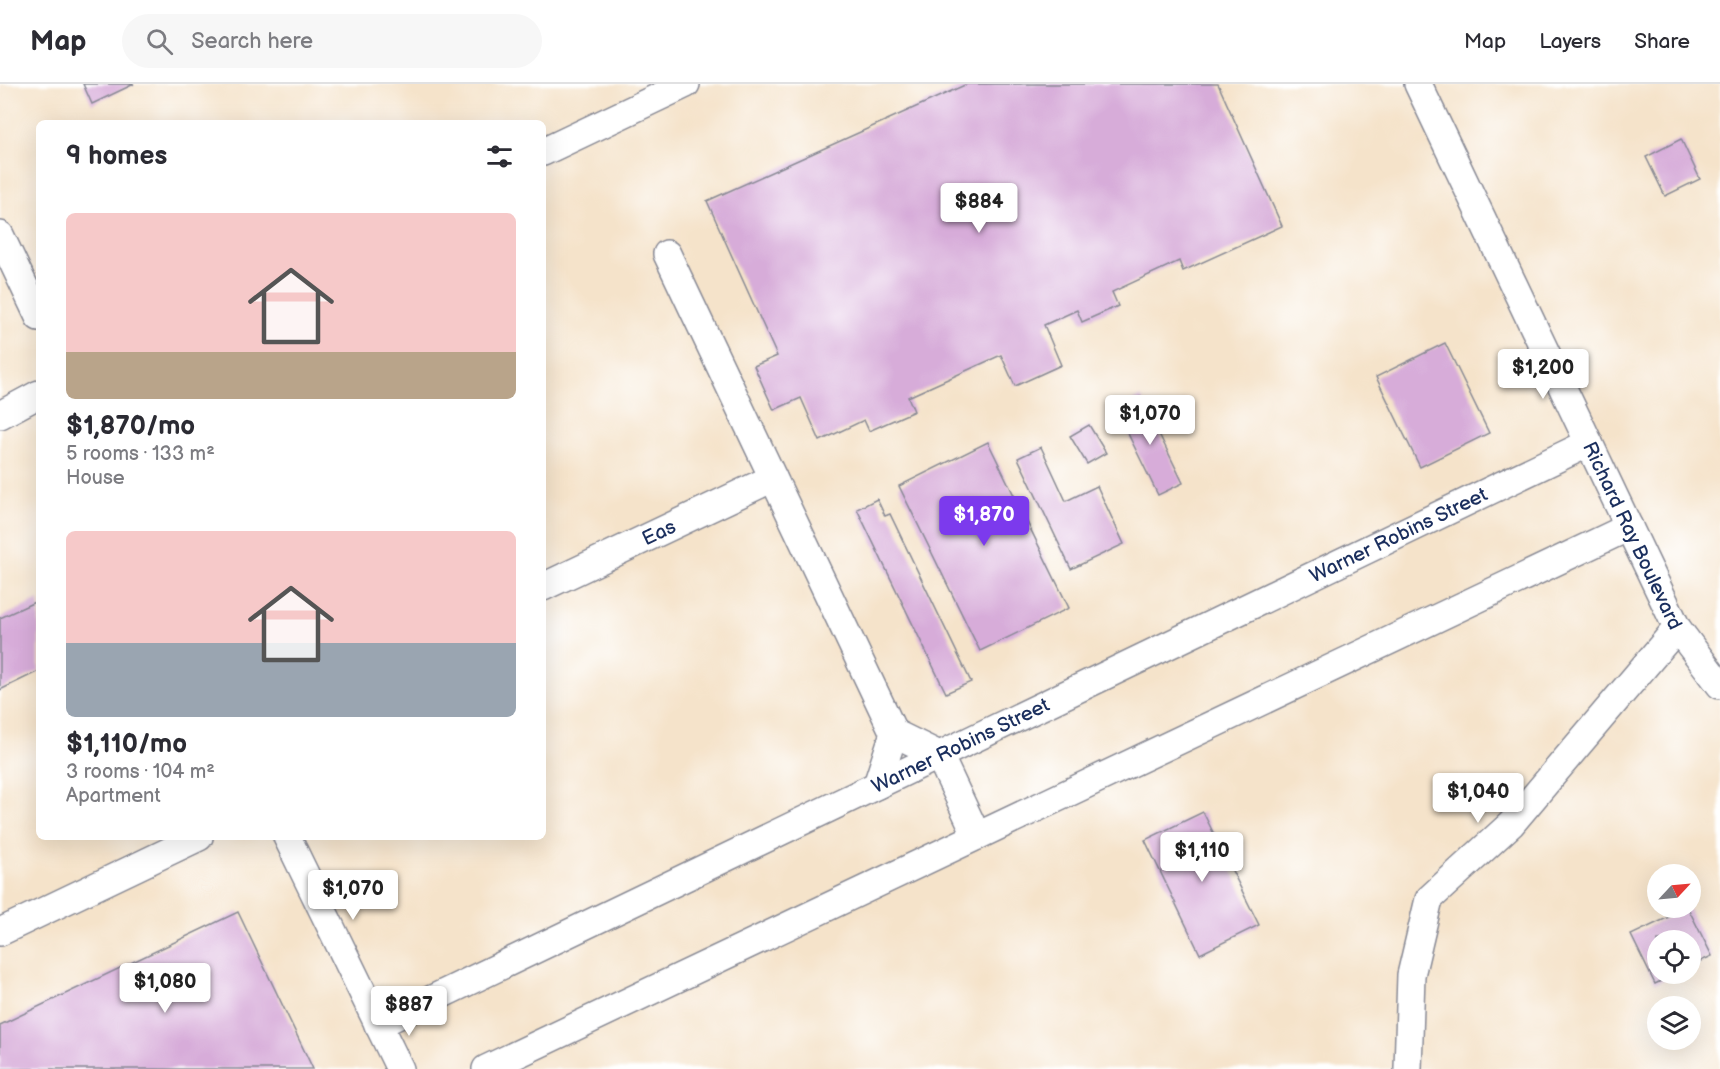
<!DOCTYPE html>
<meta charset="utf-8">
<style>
:root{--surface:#fff;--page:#f7f7f7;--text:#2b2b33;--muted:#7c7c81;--line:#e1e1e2;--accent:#7c3aed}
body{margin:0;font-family:"Balsamiq Sans",sans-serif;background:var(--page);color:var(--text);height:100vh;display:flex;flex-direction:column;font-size:22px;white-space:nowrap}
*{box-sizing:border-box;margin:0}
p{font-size:20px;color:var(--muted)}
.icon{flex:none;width:33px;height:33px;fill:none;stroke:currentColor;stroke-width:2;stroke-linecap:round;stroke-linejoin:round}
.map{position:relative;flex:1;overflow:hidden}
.panel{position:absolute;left:36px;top:36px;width:510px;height:720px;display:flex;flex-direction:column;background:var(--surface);border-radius:9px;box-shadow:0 6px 24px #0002}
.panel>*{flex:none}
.needle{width:39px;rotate:64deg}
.fabs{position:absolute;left:1647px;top:780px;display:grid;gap:12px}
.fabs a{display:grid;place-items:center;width:54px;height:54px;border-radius:50%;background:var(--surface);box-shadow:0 6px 24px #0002;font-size:30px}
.price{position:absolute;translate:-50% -51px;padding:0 14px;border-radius:6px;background:#fff;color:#222;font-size:20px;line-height:39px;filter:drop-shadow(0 2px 3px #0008)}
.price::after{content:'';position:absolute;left:50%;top:36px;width:18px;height:14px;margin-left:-9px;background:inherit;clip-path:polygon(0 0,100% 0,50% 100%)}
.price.active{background:var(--accent);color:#fff}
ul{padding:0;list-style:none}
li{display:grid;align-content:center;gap:12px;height:318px;padding:0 30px}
li span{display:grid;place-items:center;height:186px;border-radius:9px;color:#555}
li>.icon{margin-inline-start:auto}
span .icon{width:108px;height:108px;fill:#fffc;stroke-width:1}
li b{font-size:26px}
h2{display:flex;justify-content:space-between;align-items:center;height:72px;padding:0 30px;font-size:26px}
header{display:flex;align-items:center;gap:36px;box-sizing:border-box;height:84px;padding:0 30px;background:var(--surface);border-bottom:2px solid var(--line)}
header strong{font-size:28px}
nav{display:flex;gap:33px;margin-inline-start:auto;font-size:21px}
.search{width:420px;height:54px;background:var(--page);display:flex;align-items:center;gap:15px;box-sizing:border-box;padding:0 21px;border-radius:33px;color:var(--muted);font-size:22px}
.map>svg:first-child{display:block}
.building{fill:#d7acd9}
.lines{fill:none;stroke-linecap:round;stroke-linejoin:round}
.minor-casing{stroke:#888994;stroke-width:30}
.minor{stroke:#fff;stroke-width:27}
.labels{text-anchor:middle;stroke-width:5;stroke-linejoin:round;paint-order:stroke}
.street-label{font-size:20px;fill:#1b2f5e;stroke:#fff}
</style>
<header>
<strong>Map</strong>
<div class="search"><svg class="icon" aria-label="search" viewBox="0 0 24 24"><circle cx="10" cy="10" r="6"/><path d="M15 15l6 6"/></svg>Search here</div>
<nav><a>Map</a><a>Layers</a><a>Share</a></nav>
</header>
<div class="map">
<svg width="1720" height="985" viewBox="0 0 1720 985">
<rect width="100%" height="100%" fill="#fff"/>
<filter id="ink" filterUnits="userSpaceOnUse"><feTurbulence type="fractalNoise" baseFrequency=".0167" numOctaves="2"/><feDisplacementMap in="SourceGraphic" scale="12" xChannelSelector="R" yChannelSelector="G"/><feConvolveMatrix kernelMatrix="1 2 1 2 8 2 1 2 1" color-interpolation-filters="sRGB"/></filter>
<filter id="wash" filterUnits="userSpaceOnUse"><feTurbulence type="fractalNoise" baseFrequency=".008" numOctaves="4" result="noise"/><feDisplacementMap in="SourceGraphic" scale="24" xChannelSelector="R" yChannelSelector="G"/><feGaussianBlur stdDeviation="1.35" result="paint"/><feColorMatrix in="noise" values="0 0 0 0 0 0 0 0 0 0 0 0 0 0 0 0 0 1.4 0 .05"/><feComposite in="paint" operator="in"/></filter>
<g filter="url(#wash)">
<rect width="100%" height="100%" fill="#f5e3ca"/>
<g id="blocks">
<path class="building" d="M 83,0 L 134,0 L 92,20 Z
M 967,0 L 1218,0 L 1282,142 L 1183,187 L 1179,177 L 1112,208 L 1118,222 L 1082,238 L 1077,226 L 1044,241 L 1061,281 L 1015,302 L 1001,271 L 908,313 L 914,327 L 869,347 L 864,336 L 820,357 L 801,314 L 774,326 L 754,282 L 777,272 L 707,117 Z
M 1681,55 L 1700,95 L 1665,112 L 1646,73 Z
M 1445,259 L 1489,349 L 1420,383 L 1376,293 Z
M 1141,313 L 1183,399 L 1158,411 L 1116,325 Z
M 1089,341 L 1106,369 L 1087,380 L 1070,352 Z
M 988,358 L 1069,524 L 980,567 L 899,402 Z
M 1041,363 L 1066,417 L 1097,402 L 1124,460 L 1071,485 L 1018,374 Z
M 877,415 L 885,432 L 890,430 L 971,598 L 946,609 L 857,425 Z
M 39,516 L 39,587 L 0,606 L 0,534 Z
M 1203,728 L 1259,841 L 1200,870 L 1145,756 Z
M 1688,824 L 1712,872 L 1690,882 L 1690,856 L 1658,856 L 1658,890 L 1675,890 L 1655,900 L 1631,851 Z
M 238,828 L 313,985 L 0,985 L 0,941 Z"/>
</g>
</g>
<g filter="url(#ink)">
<use href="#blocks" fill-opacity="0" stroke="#888994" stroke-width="1.5"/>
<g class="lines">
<g class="minor-casing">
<g id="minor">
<path id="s1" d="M 1418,0 L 1677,544 L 1720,601"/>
<path d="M 543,68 L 686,0"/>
<path d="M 0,151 L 39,233"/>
<path d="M 667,170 L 894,649 L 939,671 L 977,752"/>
<path d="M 0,331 L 39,310"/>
<path id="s2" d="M 543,503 L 773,394"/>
<path d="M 877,701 L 894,649"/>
<path d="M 287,753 L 400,985"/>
<path d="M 0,848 L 199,753"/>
<path id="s3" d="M 378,941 L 1589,359"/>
<path d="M 486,985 L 1629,443"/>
<path d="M 1408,985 L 1411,891 L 1429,815 L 1511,740 L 1677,544"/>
</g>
</g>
<use href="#minor" class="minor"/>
</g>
</g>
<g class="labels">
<g class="street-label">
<text dy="7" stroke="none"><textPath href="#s2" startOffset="128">Eas</textPath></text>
<text dy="7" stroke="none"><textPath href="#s3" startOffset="1132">Warner Robins Street</textPath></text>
<text dy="7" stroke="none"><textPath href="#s1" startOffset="500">Richard Ray Boulevard</textPath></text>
<text dy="7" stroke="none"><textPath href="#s3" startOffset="646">Warner Robins Street</textPath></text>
</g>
</g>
</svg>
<div class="fabs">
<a><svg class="needle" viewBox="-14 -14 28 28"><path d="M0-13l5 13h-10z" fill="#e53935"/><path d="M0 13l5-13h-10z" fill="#7c7c81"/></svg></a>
<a><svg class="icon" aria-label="locate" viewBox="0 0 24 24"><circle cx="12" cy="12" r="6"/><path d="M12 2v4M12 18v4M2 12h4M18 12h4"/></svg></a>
<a><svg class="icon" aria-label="layers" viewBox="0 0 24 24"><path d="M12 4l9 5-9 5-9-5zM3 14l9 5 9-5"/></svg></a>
</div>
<b class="price" style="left:979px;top:150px">$884</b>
<b class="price" style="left:1543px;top:316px">$1,200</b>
<b class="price" style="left:1150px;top:362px">$1,070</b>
<b class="price active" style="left:984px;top:463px">$1,870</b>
<b class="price" style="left:1478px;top:740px">$1,040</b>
<b class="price" style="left:1202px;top:799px">$1,110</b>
<b class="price" style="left:353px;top:837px">$1,070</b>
<b class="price" style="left:165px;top:930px">$1,080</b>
<b class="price" style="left:409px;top:953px">$887</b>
<section class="panel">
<h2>9 homes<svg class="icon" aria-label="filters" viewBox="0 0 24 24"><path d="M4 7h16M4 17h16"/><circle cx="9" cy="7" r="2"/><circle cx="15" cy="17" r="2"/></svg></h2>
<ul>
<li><span style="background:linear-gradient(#f6c9c9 75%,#b9a48a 0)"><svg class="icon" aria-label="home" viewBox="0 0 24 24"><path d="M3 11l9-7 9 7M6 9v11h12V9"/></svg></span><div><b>$1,870/mo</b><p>5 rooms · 133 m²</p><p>House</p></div></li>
<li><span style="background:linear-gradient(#f6c9c9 60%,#9aa5b1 0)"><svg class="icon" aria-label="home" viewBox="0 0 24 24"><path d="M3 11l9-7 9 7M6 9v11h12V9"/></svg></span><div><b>$1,110/mo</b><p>3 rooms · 104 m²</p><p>Apartment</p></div></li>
</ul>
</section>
</div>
